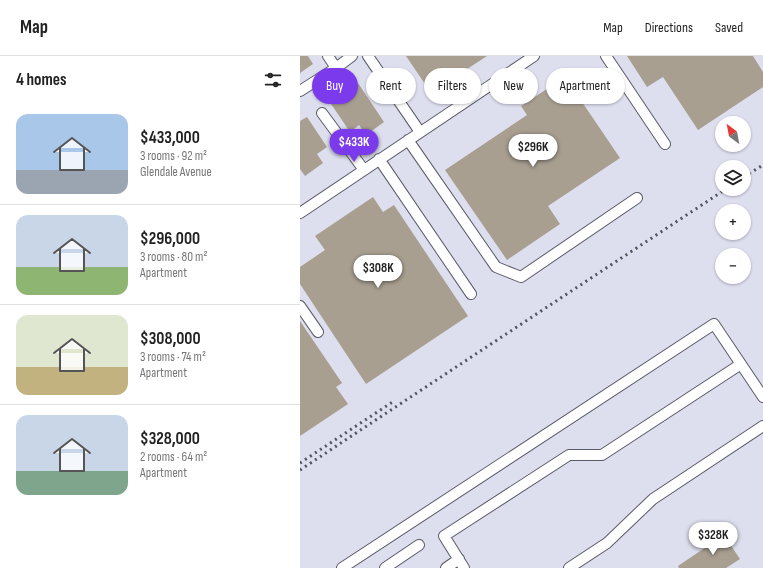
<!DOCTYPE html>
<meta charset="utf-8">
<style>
:root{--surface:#fff;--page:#f6f6f6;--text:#222;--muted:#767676;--line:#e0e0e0;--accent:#7c3aed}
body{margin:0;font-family:"Sofia Sans Condensed",sans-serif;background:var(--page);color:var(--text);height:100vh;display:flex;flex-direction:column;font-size:15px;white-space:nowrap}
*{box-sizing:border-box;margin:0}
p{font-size:13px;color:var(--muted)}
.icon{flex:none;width:22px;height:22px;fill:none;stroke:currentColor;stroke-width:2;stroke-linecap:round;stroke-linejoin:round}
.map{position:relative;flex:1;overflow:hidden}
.details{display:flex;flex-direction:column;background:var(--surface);width:300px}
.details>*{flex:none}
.banner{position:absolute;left:12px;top:12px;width:380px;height:36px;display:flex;gap:8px}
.needle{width:26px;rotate:328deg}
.tools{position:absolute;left:415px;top:60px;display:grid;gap:8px}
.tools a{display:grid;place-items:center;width:36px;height:36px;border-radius:50%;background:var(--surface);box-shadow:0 1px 3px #0004;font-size:20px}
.price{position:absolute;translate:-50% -34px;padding:0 9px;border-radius:14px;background:#fff;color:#222;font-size:13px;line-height:26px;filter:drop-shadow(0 1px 2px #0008)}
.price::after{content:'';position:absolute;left:50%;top:24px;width:12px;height:9px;margin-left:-6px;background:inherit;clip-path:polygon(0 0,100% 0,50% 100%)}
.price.on{background:var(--accent);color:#fff}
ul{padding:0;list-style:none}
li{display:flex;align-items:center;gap:12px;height:100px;padding:0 16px}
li+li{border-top:1px solid var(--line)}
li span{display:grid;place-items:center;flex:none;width:112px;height:80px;border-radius:12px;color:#555}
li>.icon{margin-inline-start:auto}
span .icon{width:48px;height:48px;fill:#fffc;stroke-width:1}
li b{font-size:17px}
h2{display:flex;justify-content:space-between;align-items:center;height:48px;padding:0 16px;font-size:17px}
.pill{padding:0 14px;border-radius:18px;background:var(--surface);box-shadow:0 1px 3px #0004;font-size:14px;line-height:36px}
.pill.on{background:var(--accent);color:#fff}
header{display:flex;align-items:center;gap:24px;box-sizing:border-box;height:56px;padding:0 20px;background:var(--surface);border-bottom:1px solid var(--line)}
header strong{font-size:19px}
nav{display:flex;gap:22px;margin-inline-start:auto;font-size:14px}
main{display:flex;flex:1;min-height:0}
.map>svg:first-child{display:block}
.building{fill:#a89f91}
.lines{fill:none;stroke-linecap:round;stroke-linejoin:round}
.minor-casing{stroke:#595a68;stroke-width:12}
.minor{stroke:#fff;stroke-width:10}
.rail{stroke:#53535c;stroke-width:3;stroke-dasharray:2 4;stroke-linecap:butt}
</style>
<header>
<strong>Map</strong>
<nav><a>Map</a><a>Directions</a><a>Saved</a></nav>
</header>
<main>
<section class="details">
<h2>4 homes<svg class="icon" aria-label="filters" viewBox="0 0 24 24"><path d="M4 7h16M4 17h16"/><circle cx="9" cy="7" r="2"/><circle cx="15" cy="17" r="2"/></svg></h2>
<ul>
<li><span style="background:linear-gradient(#a9c7e8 70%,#9aa5b1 0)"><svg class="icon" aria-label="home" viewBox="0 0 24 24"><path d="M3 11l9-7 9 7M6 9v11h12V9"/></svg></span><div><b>$433,000</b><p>3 rooms · 92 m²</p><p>Glendale Avenue</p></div></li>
<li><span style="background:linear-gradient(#c9d6e8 65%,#8fb573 0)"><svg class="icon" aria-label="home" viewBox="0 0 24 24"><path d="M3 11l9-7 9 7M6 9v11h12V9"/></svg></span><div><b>$296,000</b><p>3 rooms · 80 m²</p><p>Apartment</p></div></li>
<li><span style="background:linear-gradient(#dfe7d0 65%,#c2b280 0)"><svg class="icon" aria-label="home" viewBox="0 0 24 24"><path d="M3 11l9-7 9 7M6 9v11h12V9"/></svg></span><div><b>$308,000</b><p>3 rooms · 74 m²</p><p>Apartment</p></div></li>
<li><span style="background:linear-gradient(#c9d6e8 70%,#7fa58c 0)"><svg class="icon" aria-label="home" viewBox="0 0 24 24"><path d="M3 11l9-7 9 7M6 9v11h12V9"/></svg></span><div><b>$328,000</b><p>2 rooms · 64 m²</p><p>Apartment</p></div></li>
</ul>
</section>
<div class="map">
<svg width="463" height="512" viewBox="0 0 463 512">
<rect width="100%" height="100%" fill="#dddeee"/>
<path class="building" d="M 0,0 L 8,0 L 13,8 L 0,17 Z
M 106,0 L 187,0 L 158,19 L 154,12 L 127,31 Z
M 327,0 L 453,0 L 463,16 L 463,31 L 398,74 L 363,21 L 347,31 Z
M 265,21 L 320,102 L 248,150 L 260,168 L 207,204 L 145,114 L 227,59 L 221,50 Z
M 58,27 L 84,66 L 66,79 L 59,69 L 50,76 L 29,45 Z
M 7,61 L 27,91 L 17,98 L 23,107 L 5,120 L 0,113 L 0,65 Z
M 73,141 L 83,156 L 94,149 L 168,260 L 66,328 L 0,228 L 0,211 L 25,194 L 15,180 Z
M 0,265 L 42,327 L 36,331 L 48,348 L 0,380 Z
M 424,479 L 440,503 L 426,512 L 379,512 L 378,510 Z"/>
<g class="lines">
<g class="minor-casing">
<path id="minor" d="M 28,0 L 36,12 L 52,0
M 68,0 L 120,76
M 306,0 L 365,88
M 0,35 L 36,12
M 22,57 L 64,114
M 108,84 L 196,211 L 221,221 L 337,142
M 79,103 L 171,238
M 0,157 L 234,0
M 0,250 L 18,276
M 42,512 L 414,268 L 463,341
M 85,512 L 119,489
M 146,512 L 159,503
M 164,512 L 144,480 L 269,399 L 302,399 L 441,308
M 269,512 L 307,487 L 353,443 L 463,370"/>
</g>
<use href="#minor" class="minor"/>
<path class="rail" d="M 444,121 L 463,109
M 0,407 L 94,345
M 0,414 L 426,133"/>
</g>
</svg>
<div class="tools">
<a><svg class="needle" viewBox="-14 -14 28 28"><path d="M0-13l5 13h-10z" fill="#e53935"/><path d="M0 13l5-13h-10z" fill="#767676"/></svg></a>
<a><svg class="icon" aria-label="layers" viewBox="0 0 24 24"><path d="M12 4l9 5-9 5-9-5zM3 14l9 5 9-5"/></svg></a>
<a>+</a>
<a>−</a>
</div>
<b class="price on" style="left:54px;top:107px">$433K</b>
<b class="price" style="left:233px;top:112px">$296K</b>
<b class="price" style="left:78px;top:233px">$308K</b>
<b class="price" style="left:413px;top:500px">$328K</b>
<div class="banner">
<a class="pill on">Buy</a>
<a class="pill">Rent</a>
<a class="pill">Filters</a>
<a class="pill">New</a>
<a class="pill">Apartment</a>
</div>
</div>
</main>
